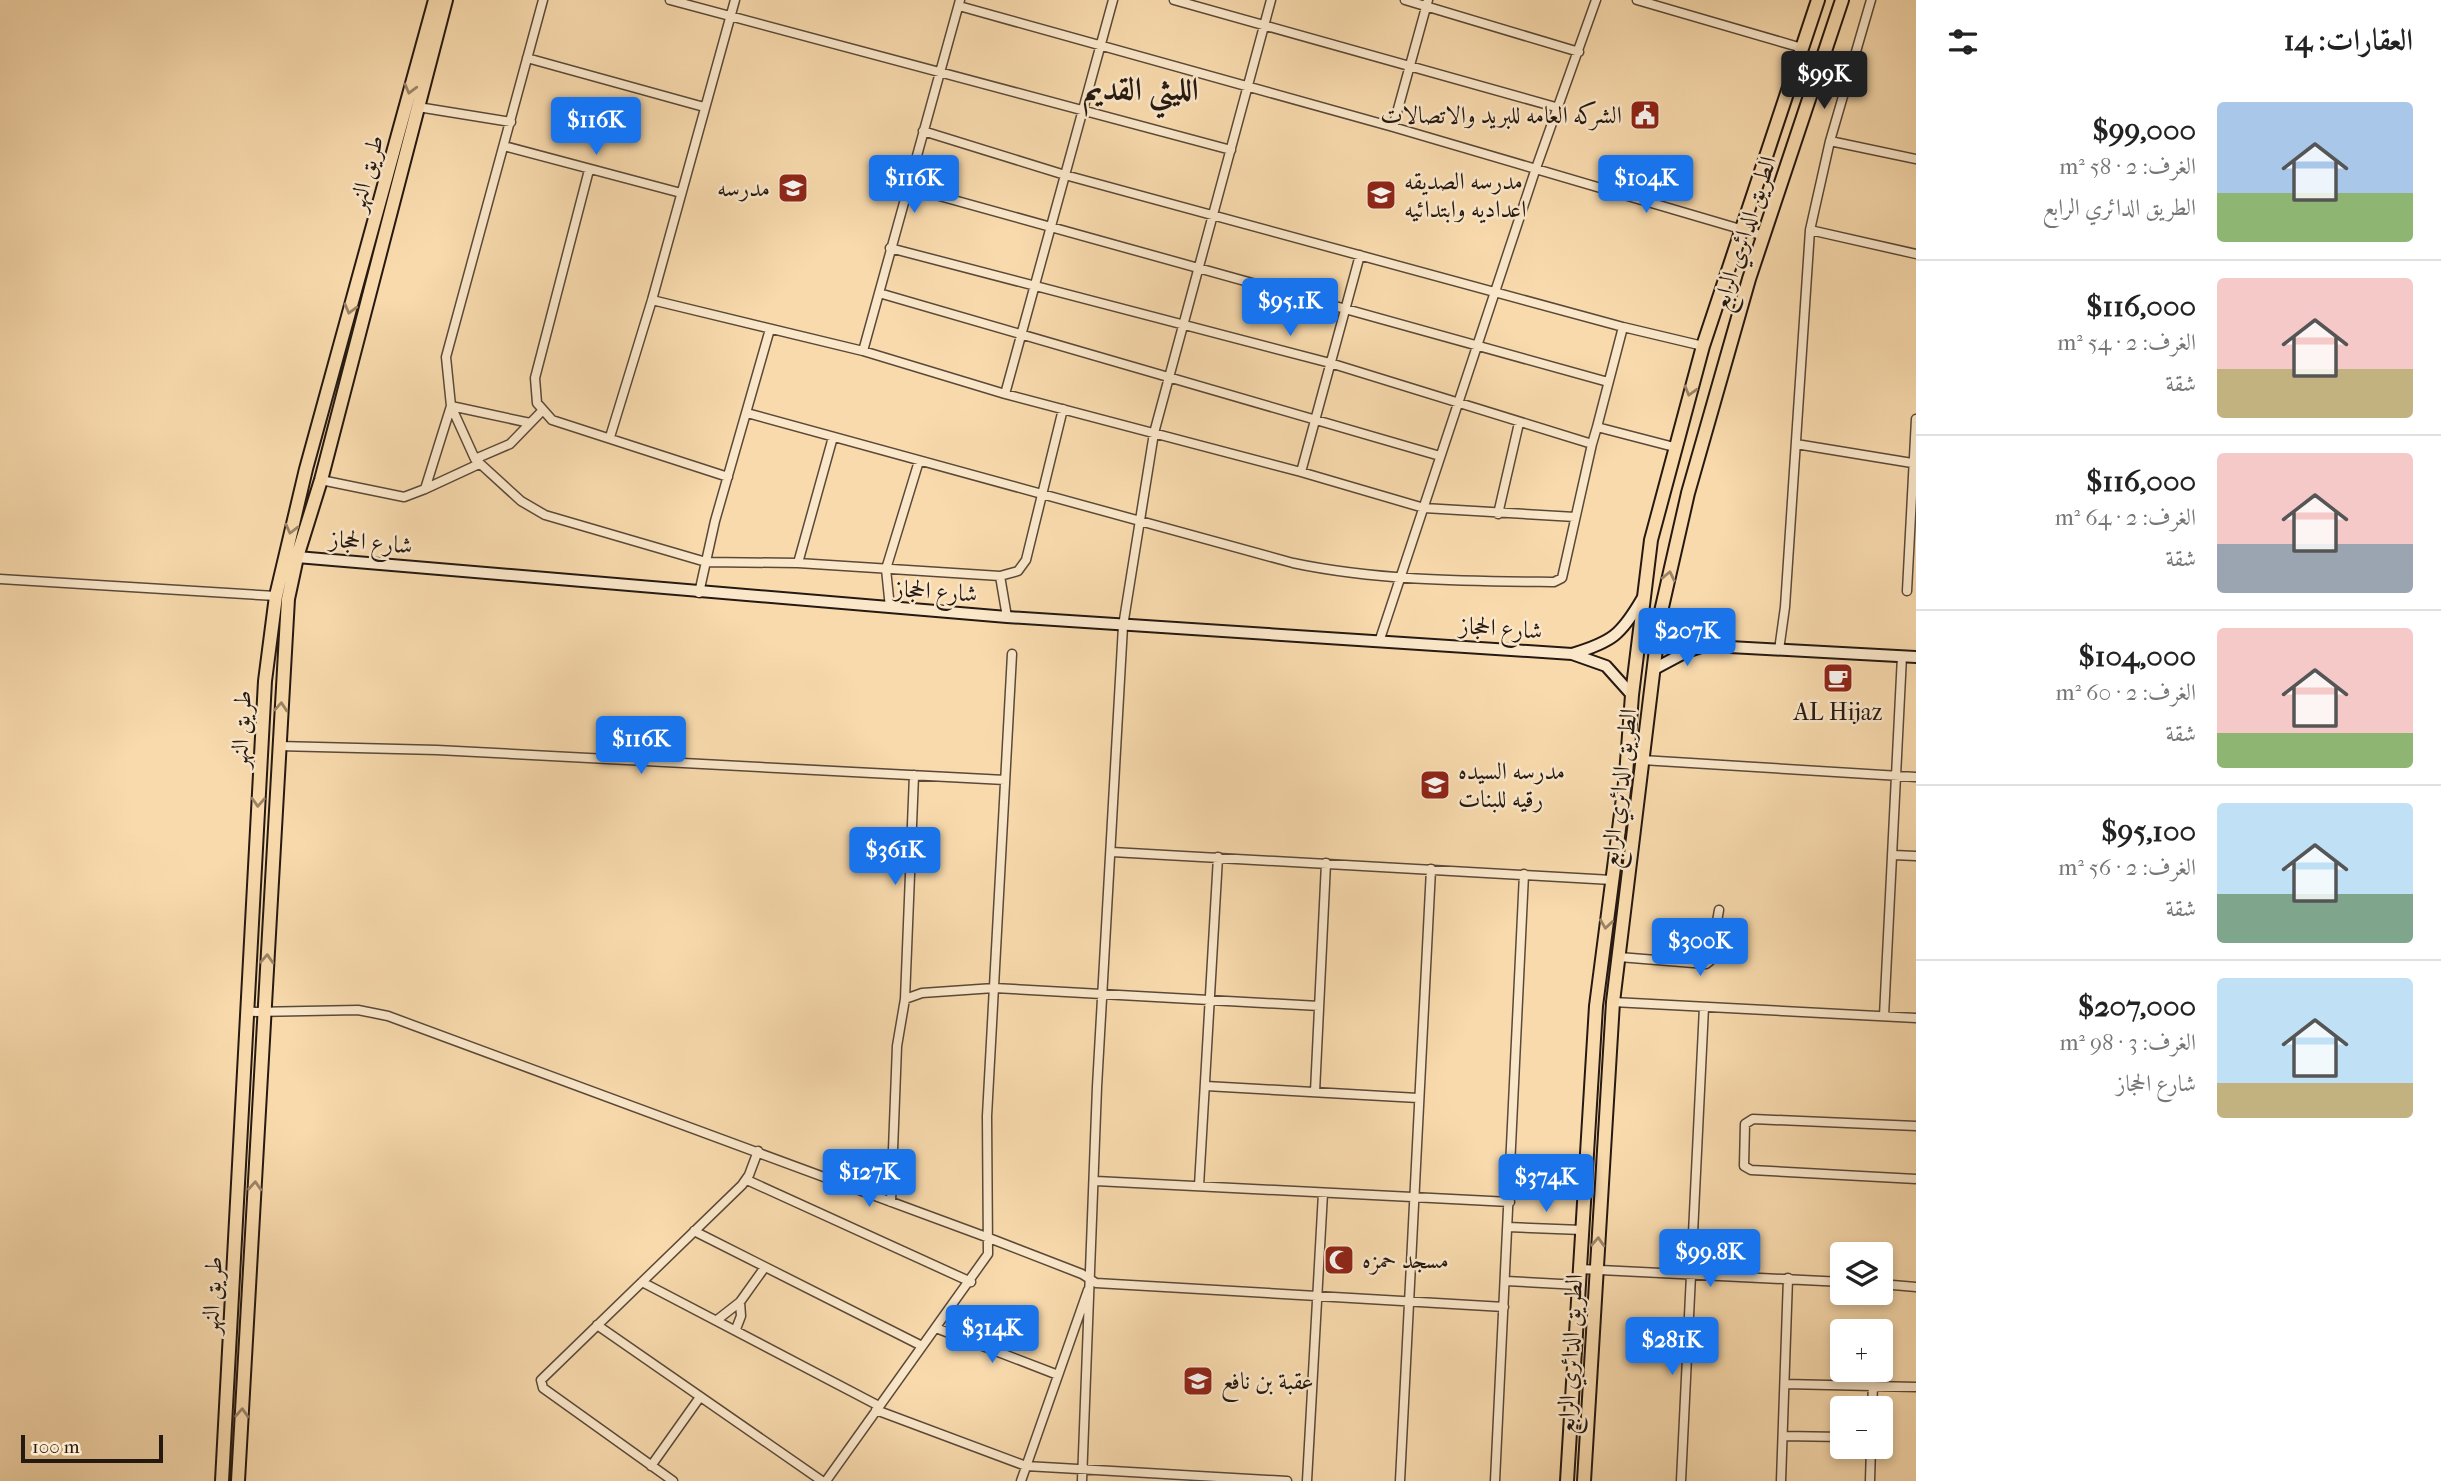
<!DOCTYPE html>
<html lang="ar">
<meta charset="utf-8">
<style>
:root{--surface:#fff;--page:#f6f6f6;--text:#222;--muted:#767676;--line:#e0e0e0;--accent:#1a73e8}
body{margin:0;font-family:"IM FELL French Canon",Amiri,serif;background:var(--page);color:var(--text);direction:rtl;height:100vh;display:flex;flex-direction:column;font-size:26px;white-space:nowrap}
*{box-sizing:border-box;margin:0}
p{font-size:23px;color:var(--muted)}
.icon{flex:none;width:38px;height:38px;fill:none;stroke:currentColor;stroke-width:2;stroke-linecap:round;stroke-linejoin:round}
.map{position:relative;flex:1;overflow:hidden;direction:ltr}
.panel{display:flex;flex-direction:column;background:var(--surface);width:525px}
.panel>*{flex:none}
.buttons{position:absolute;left:1830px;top:1242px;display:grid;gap:14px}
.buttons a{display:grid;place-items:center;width:63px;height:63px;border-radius:7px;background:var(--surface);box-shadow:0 4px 10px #0003;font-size:35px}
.scale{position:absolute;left:21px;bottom:18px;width:142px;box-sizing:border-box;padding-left:7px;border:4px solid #261911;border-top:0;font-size:19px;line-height:24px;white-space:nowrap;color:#261911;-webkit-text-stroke:5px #fae7ca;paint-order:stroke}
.price{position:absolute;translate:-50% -60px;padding:0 16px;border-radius:7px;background:var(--accent);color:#fff;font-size:23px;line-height:46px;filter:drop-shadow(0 2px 4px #0008)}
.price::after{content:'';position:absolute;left:50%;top:42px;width:21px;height:16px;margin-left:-10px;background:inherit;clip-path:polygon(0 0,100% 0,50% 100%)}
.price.current{background:#222;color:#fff}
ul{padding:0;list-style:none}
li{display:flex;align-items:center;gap:21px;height:175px;padding:0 28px}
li+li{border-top:2px solid var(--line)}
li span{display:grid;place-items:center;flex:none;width:196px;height:140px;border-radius:7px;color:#555}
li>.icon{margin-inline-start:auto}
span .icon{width:84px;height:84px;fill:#fffc;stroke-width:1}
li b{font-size:30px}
h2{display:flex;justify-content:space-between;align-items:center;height:84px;padding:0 28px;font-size:30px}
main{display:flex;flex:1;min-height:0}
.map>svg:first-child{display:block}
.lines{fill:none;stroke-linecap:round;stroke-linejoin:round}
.minor-casing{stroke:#5a4938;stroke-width:11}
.secondary-casing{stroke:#261911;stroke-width:14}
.primary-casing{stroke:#261911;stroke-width:16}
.minor{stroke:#fae7ca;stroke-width:8}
.secondary{stroke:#fae7ca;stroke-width:10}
.primary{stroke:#f8daad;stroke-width:12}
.oneway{stroke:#9a8367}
.labels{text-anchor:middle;stroke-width:5;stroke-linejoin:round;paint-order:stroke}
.poi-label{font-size:24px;fill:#261911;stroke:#fae7ca;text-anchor:start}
.street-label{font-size:24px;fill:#261911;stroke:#fae7ca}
.district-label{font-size:32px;font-weight:bold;fill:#261911;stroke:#fae7ca}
</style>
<main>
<section class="panel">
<h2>العقارات: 14<svg class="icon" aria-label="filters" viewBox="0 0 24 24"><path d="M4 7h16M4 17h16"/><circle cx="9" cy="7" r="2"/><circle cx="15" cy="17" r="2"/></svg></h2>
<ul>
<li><span style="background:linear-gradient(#a9c7e8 65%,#8fb573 0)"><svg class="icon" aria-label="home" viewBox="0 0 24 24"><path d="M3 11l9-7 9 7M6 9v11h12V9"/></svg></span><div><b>$99,000</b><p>الغرف: 2 · 58 m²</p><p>الطريق الدائري الرابع</p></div></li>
<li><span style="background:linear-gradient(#f6c9c9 65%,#c2b280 0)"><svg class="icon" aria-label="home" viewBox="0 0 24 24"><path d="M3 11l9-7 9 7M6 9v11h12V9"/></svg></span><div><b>$116,000</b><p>الغرف: 2 · 54 m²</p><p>شقة</p></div></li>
<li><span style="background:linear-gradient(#f6c9c9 65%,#9aa5b1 0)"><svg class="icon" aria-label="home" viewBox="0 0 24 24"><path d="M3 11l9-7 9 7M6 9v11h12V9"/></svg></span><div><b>$116,000</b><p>الغرف: 2 · 64 m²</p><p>شقة</p></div></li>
<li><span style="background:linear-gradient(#f6c9c9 75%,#8fb573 0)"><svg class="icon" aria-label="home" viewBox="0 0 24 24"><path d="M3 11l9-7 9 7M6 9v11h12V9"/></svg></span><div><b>$104,000</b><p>الغرف: 2 · 60 m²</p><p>شقة</p></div></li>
<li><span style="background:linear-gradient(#bfe0f5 65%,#7fa58c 0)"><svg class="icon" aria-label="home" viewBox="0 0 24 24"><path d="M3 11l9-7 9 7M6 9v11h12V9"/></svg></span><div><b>$95,100</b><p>الغرف: 2 · 56 m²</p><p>شقة</p></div></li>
<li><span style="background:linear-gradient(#bfe0f5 75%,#c2b280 0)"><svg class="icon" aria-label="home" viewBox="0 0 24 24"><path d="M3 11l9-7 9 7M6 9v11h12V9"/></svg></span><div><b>$207,000</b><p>الغرف: 3 · 98 m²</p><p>شارع الحجاز</p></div></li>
</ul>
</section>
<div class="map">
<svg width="1916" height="1481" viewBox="0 0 1916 1481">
<rect width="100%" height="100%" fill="#f8daad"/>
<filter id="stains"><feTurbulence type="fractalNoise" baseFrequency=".00286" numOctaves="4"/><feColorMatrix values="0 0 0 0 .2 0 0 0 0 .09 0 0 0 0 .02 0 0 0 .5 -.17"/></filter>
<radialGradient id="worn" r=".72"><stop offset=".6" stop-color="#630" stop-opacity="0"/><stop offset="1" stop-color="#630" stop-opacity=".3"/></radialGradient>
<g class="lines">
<g class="minor-casing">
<path id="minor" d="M 543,0 L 446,357 L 451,406 L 475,459 L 521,501 L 545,515 L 706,562 L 798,563 L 1000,576 L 1018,571 L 1026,560 L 1063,409
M 670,0 L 1231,150
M 1174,0 L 1559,108
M 1405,0 L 1579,52
M 1637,0 L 1802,48
M 959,6 L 1393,127 L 1764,236
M 527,58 L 704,107
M 418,107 L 511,122
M 1393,127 L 1428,0
M 923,131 L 1065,175 L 1623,327 L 1703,346
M 1830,141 L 1916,159
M 504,146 L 681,193
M 589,170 L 535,378 L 537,403 L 552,420 L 728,477
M 907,187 L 1608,382
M 1810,230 L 1916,254
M 890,248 L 1330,363 L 1592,444 L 1597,427 L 1674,447
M 879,293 L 1440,456
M 652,300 L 863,351 L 1005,394 L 1301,472 L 1424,508 L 1575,517
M 863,351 L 960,0
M 1005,394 L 1113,0
M 747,413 L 1293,563 C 1378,581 1468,581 1554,582 L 1562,578 L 1592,444
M 1597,427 L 1623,327
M 610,437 L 652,300 L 735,0
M 1796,444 L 1912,463
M 475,459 L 510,444 L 542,411
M 1301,472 L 1360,255
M 321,480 L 404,497 L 425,489 L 451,406 L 530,423
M 425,489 L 479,464
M 1498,514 L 1519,423
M 798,563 L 833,437
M 1000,576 L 1007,617
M 0,579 L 276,596
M 1907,591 L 1916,419
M 699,593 L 715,521 L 770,329
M 890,608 L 886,569 L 919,461
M 1379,642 L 1535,171 L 1596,0
M 1779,650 L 1785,607 L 1810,230 L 1830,141 L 1871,0
M 278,746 L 437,750 L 1005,780
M 1642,760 L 1916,777
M 1112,852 L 1612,880
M 1893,855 L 1916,856
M 1619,957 L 1706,964 L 1710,961 L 1719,910
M 905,999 L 914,775
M 1613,1002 L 1916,1018
M 248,1012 L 358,1010 L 388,1016 L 989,1238 L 1082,1274 L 1096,1283 L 1504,1307
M 1884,1016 L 1902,656
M 1206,1086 L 1418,1098
M 1315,1092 L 1326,863
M 1916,1126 L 1753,1119 L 1745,1124 L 1744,1166 L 1751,1170 L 1916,1179
M 747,1180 L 971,1282
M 1096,1181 L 1510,1202
M 1199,1186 L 1218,857
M 891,1202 L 897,1046 L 905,999 L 922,993 L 994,988 L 1319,1006
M 1508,1227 L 1582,1230
M 694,1231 L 922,1346
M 1580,1269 L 1843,1282
M 1506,1281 L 1579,1285
M 642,1282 L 879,1406
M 1881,1284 L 1916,1287
M 717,1320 L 740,1302 L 765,1267
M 597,1325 L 822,1481
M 936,1328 L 1058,1375
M 736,1329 L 741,1316 L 740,1302
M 1785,1384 L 1916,1387
M 1872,1409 L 1873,1386
M 876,1410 L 1026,1466 L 1287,1481
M 1783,1436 L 1843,1437
M 651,1466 L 700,1397
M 673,1481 L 543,1388 L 541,1380 L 742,1185 L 749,1175 L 758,1151
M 826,1481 L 988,1254 L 987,1116 L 1012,654
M 1021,1481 L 1088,1290
M 1082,1481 L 1097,1087 L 1123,626 L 1154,433 L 1271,0
M 1307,1481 L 1323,1193
M 1400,1481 L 1431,869
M 1495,1481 L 1524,874
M 1681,1481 L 1704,1007
M 1781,1481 L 1788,1278
M 1870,1481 L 1871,1447"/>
</g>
<g class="secondary-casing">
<path id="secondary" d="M 297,557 L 1007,617 L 1572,654 L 1606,666 L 1632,695
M 1659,622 L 1676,639 L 1711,646 L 1916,657
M 1572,654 C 1612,642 1621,635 1642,599
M 1656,668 L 1686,652 L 1701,647"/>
</g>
<g class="primary-casing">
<path id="primary" d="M 222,1481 L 265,681 L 276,596 L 306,469 L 435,0
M 238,1481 L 288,599 L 297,557 L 321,480 L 446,0
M 1567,1481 L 1596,1006 L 1626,775 L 1632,695 L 1651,540 L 1703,346 L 1818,0
M 1584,1481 L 1613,1002 L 1660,616 L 1688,493 L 1749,279 L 1842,0"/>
</g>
<use href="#minor" class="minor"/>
<use href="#secondary" class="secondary"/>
<use href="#primary" class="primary"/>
</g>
<defs><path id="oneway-chevron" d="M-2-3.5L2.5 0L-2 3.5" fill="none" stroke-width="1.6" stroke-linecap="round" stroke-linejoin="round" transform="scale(1.75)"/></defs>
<g class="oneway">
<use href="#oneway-chevron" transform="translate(410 89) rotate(105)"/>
<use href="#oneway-chevron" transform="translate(350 309) rotate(105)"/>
<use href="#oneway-chevron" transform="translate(1690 391) rotate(106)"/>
<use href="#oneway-chevron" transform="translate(291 529) rotate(104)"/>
<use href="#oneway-chevron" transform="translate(1669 576) rotate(-78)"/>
<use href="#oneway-chevron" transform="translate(281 707) rotate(-86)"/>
<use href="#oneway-chevron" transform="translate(258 802) rotate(93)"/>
<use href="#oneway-chevron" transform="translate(1606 924) rotate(98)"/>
<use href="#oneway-chevron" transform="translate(267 959) rotate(-87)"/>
<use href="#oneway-chevron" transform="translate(255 1186) rotate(-87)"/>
<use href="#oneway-chevron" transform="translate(1598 1242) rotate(-87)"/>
<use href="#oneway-chevron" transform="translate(242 1413) rotate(-87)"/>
</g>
<defs>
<g id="civic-square" transform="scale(1.575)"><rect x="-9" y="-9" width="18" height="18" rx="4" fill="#8f2418" stroke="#fae7ca"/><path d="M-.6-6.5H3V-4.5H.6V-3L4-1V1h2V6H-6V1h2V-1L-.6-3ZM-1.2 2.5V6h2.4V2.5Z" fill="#fff"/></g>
<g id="school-square" transform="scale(1.575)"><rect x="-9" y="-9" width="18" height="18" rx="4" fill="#8f2418" stroke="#fae7ca"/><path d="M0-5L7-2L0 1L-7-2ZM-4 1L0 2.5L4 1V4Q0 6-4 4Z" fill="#fff"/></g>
<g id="cafe-square" transform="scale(1.575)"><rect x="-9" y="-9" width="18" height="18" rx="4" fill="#8f2418" stroke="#fae7ca"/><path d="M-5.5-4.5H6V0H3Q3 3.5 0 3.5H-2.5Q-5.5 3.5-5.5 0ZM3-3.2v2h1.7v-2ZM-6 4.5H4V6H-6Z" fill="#fff"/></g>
<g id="mosque-square" transform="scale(1.575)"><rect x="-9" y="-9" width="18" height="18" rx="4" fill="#8f2418" stroke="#fae7ca"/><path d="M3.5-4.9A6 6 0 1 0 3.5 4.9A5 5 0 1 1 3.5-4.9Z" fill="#fff"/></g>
</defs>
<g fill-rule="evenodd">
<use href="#civic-square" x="1645" y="115"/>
<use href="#school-square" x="793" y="188"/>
<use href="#school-square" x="1381" y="195"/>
<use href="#cafe-square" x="1838" y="678"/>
<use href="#school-square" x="1435" y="785"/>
<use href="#mosque-square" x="1339" y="1260"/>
<use href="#school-square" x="1198" y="1381"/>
</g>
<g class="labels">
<g class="poi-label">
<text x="1622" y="123" text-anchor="end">الشركه العامه للبريد والاتصالات</text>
<text x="1404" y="189">مدرسه الصديقه<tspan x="1404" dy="28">اعداديه وابتدائيه</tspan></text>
<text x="770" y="196" text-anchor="end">مدرسه</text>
<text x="1838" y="720" text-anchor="middle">AL Hijaz</text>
<text x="1458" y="779">مدرسه السيده<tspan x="1458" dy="28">رقيه للبنات</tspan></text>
<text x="1362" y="1268">مسجد حمزه</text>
<text x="1221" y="1389">عقبة بن نافع</text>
</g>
<g class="street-label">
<text transform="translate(366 173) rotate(-75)" y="8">طريق النهر</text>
<text transform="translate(1744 233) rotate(-72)" y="8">الطريق الدائري الرابع</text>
<text transform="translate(371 542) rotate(5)" y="8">شارع الحجاز</text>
<text transform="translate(936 591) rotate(4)" y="8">شارع الحجاز</text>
<text transform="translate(1501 628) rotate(4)" y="8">شارع الحجاز</text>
<text transform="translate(241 729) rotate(-87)" y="8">طريق النهر</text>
<text transform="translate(1619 788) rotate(-83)" y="8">الطريق الدائري الرابع</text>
<text transform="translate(212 1295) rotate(-87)" y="8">طريق النهر</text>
<text transform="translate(1570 1354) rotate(-87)" y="8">الطريق الدائري الرابع</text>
</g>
<g class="district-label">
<text x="1141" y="100">الليثي القديم</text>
</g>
</g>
<rect width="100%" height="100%" filter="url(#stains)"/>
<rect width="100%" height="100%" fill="url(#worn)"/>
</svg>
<div class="buttons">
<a><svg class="icon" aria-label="layers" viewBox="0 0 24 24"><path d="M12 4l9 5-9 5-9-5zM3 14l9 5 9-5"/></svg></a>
<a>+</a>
<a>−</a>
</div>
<div class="scale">100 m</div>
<b class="price current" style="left:1824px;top:111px">$99K</b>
<b class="price" style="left:596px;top:157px">$116K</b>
<b class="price" style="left:914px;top:215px">$116K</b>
<b class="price" style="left:1646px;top:215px">$104K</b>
<b class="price" style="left:1290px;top:338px">$95.1K</b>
<b class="price" style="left:1687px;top:668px">$207K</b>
<b class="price" style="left:641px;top:776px">$116K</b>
<b class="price" style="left:895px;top:887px">$361K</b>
<b class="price" style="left:1700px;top:978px">$300K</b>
<b class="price" style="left:869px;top:1209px">$127K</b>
<b class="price" style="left:1546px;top:1214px">$374K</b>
<b class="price" style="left:1710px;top:1289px">$99.8K</b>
<b class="price" style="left:992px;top:1365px">$314K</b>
<b class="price" style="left:1672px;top:1377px">$281K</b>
</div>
</main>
